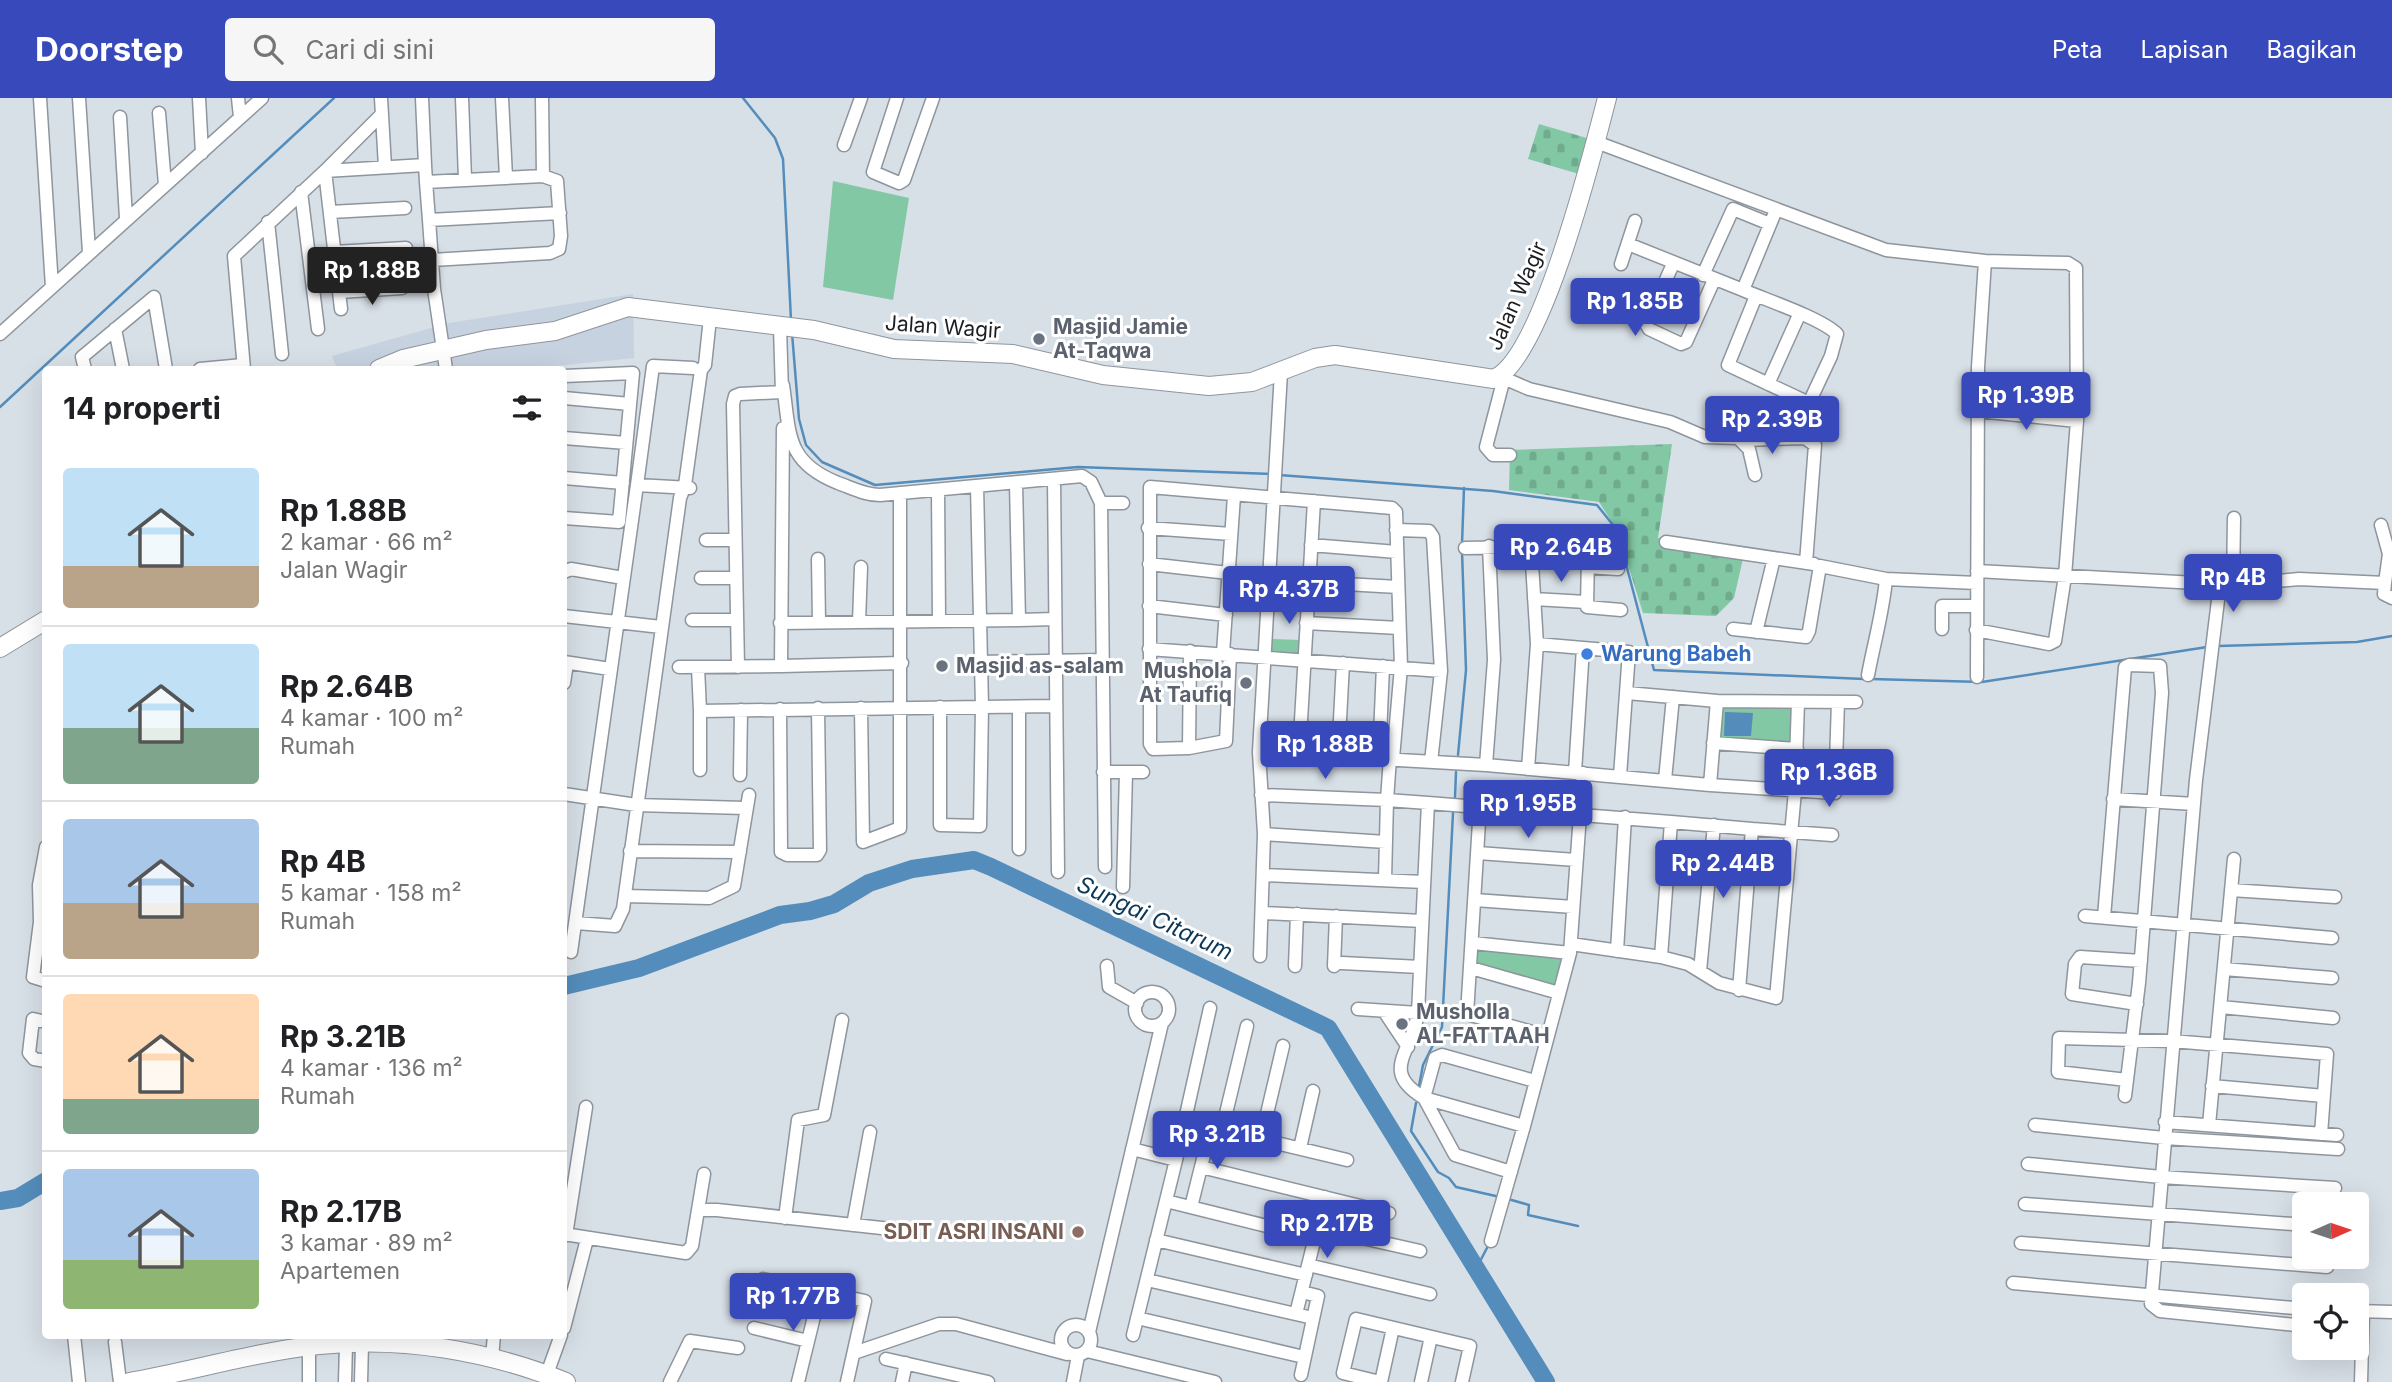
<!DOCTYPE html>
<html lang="id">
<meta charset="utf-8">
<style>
:root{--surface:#fff;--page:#f6f6f6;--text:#202124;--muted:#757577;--line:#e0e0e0;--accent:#3849bc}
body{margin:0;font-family:Inter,sans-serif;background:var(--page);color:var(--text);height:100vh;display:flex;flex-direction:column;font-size:26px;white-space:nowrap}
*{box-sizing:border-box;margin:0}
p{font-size:23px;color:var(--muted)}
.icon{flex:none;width:38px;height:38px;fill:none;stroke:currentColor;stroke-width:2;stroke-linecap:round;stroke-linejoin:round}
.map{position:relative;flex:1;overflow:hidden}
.details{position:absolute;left:42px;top:268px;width:525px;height:973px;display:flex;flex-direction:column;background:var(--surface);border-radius:7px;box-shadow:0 7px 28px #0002}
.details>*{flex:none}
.needle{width:46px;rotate:87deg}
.controls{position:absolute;left:2292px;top:1094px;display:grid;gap:14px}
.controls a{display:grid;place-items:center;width:77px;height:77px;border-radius:7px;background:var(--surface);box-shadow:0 7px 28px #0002;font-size:35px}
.price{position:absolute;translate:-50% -60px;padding:0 16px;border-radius:7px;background:var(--accent);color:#fff;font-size:23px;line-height:46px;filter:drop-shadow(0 2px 4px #0008)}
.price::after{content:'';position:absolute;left:50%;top:42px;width:21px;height:16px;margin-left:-10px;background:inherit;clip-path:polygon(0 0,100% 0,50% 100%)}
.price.active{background:#222;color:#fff}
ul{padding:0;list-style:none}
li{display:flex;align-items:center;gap:21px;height:175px;padding:0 21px}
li+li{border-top:2px solid var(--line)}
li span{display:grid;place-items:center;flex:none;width:196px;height:140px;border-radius:7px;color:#555}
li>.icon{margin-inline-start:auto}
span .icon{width:84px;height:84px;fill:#fffc;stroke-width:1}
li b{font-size:30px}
h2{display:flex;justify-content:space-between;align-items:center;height:84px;padding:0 21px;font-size:30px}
header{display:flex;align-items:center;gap:42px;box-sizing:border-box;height:98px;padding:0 35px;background:var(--accent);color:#fff}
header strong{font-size:33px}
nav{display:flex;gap:38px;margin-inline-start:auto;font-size:24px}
.search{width:490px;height:63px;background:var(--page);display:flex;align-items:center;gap:18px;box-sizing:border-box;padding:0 24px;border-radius:7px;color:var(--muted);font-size:26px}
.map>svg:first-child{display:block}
.built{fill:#c6d2e0}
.green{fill:#82c8a5}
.cemetery{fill:url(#cemetery-stones)}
.water{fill:#548dbb}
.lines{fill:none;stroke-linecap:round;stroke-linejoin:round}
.stream{stroke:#548dbb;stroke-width:2.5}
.river{stroke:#548dbb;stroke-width:18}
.street-casing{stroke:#8e959d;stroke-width:15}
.secondary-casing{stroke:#8e959d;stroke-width:20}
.street{stroke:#fff;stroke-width:12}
.secondary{stroke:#fff;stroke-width:18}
.worship-dot{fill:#6b7280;stroke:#fff;stroke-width:2.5}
.shop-dot{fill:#3f7fe0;stroke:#fff;stroke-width:2.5}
.education-dot{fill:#8d6e63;stroke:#fff;stroke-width:2.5}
.labels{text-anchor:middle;stroke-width:6;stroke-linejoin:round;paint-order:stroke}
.street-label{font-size:21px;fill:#1c1f22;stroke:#fff}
.worship-label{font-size:21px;font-weight:bold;fill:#5b616d;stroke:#fff;text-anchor:start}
.shop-label{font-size:21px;font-weight:bold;fill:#366cbe;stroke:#fff;text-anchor:start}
.education-label{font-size:21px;font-weight:bold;fill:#785e54;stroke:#fff;text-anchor:end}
.water-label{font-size:23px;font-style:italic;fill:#0b3858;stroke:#fff}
</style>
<header>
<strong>Doorstep</strong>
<div class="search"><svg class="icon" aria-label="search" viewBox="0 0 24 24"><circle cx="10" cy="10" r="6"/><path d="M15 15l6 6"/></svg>Cari di sini</div>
<nav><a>Peta</a><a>Lapisan</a><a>Bagikan</a></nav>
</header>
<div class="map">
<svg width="2392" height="1284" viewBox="0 0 2392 1284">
<defs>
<pattern id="cemetery-stones" width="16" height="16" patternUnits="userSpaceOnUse" patternTransform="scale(1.75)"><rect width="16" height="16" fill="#82c8a5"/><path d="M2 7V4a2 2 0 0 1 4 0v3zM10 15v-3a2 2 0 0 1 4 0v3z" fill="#70ab8e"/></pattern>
</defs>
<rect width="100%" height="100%" fill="#d7dfe7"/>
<path class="built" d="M 633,196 L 634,260 L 527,271 L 337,271 L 332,258 L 449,225 Z"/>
<path class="green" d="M 833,83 L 909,100 L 893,202 L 823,189 Z
M 1272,541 L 1301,542 L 1301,557 L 1271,556 Z
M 1719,605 L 1794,608 L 1793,647 L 1716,641 Z
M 1473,845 L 1570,855 L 1559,895 L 1472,870 Z"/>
<path class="cemetery" d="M 1539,26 L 1590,41 L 1579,76 L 1528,61 Z
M 1672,346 L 1658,440 L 1745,452 L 1734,500 L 1716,518 L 1643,515 L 1617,432 L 1599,404 L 1509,392 L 1510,352 Z"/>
<path class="water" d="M 1725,614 L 1753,615 L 1751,638 L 1724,638 Z"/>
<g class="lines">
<path class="stream" d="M 743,0 L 775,40 L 783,61 L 791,222
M 792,235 L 799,321 L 806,347 L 822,364 L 875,387 L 1078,369 L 1272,376
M 0,309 L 334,0
M 1279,377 L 1493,393 L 1597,407 L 1617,432 L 1654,572 L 1864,581
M 1462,446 L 1464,390
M 2218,548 L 2357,544 L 2392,538
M 1871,581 L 1982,584 L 2207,549
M 1458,657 L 1466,572 L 1462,453
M 1455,699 L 1456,674
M 1419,988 L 1423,967 L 1442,929 L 1453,715
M 1416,1005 L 1411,1033 L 1438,1074 L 1449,1080 L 1456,1089 L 1500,1099
M 1508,1101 L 1529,1107 L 1528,1117 L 1578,1128
M 1476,1171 L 1488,1148"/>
<path class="river" d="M 564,888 L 639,870 L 780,817 L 810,813 L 834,806 L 869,785 L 912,771 L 974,762 L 991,769 L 1328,930 L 1546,1284
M 0,1103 L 18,1100 L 46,1083"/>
<g class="street-casing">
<path id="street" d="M 40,0 L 52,189
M 79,0 L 89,154
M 199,0 L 202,55
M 238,0 L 240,19
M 381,0 L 385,69
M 422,0 L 425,67
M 462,0 L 465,81
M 502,0 L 506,79
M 542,0 L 543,78
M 897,0 L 873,74 L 899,85 L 904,82 L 933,0
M 159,15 L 165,87
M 120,19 L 126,120
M 1596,44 L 1886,152 L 1985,163 L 1978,269 L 1977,579
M 844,47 L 861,0
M 426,84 L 429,122
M 301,94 L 318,231
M 330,114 L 405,110
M 268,124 L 282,256
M 1628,146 L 1743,192
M 334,154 L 406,150
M 1621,166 L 1635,123
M 1673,166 L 1646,226 L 1649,231 L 1681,246 L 1686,244 L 1714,182
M 1703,177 L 1733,111 L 1770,126
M 339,194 L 402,190
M 1756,198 L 1728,267 L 1809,305 L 1831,258 L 1837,236 C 1821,220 1766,202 1743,192 L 1776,112
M 341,211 L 325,73 L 382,16
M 780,229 L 782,295
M 115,231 L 123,271
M 0,236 L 262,0
M 85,271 L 82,259 L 154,199 L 166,271
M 200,271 L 243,267
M 244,271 L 234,158 L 325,73 L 425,67 L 426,84 L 543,78 L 557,83 L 561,138 L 559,151 L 550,155 L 432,162
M 446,271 L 434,191 L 429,122 L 560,115
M 564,278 L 633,275 L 619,424 L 564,420
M 1499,278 L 1529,291 L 1670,324 L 1705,339 L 1738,340 L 1749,351 L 1755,377
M 1504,280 L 1486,349 L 1493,357 L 1510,357
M 1768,286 L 1799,217
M 783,287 C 790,335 785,364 838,385 C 852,390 865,397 880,397 L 1082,378 L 1091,384 L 1101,405 L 1105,769
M 564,300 L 630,306
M 1978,313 L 2077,323
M 564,340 L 626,345
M 1743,342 L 1805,340 L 1815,347 L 1806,465
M 564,380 L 623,385
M 1054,381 L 1058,774
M 1016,385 L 1019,522 L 1055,521
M 690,390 L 637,387 L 653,268 L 693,270
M 938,392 L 939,523
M 1101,405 L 1123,405
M 1148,430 L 1231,436
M 1396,432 L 1429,433 L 1433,439 L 1441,573 L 1431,664
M 706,442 L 735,442
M 1666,444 L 1814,466
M 1311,447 L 1397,454
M 1465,450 L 1531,449 L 1537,546
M 1532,457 L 1588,458 L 1587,509 L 1621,512
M 1588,458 L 1590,435
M 818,461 L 819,524
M 1149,466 L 1228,475
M 1588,469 L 1618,471
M 1977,473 L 2233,487 L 2299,481 L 2385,485 L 2389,456 L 2381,427
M 564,474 L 571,471 L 623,480
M 701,480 L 736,480
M 1310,484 L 1398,489
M 2385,485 L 2384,496 L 2392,500
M 2220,486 L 2196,682 L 2151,1206 L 2160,1213 L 2305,1228
M 2233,487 L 2234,420
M 1534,501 L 1586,504
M 1149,508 L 1226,517
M 564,518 L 661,529
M 692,522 L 737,522
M 859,524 L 861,469
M 780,525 L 1019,522
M 1306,525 L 1399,530
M 1733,531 L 1806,539 L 1809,533 L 1820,468 L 1886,481 L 1977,485
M 1942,531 L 1942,508 L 1976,508
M 1976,532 L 2049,546 L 2055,543 L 2065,478 L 2077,323 L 2076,170 L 2068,165 L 1985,163
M 1756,534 L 1774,460
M 1149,551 L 1441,573
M 1223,555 L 1234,398
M 1230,556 L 1226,643 L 1189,650 L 1153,651 L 1150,646 L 1150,389 L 1392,410 L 1396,414 L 1401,569 L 1393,660
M 564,564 L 610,571
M 980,564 L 1101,562
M 781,568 L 902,565
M 679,569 L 781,568 L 783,330
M 698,569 L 700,613 L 1056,608
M 738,569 L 733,306 L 735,298 L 740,296 L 782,294
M 1868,577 C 1874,545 1883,514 1886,481
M 564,585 L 567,565
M 1627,595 L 1717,603
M 940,609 L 940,727 L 980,728 L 982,609 L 977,388
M 861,610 L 863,744 L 900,730 L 900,395
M 780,611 L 781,754 L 787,757 L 817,757 L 820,752 L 818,610
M 700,613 L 700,672
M 1713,645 L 1797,651
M 1189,650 L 1190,553
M 1259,654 L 1281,274
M 1299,656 L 1314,403
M 1338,659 L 1343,565
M 1390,660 L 1387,702 L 1428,705 L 1418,915 C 1412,955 1379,973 1424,1000 L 1524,1028 L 1570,855 L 1583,675
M 1379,661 L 1383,568
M 1486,667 L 1494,562 L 1489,448
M 1528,671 L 1537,546 L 1629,554 L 1620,678
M 1103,674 L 1143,674
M 1575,674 L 1583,550
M 740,677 L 741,612
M 1665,682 L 1673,599
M 1710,687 L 1835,695 L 1838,604
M 564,696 L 636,707 L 745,710
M 1261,697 L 1387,702 L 1385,781
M 2113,701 L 2194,706
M 1428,705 L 1671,724 L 1661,859 L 1571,846
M 1480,708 L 1467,916 L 1547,938
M 1671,724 L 1752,731
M 1264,736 L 1386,744
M 46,749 L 39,787 L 40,824 L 33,879 L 46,883
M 1019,751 L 1019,609
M 630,753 L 740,754
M 1478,755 L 1576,762
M 1263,777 L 1424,784
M 1123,789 L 1126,674
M 2231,792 L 2335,799
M 625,798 L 709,800 L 734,788 L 749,697
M 1475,802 L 1573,809
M 1263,815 L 1422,823
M 2085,818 L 2332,840
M 2104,819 L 2125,569 L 2129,567 L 2160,568 L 2162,595 L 2139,885 L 2125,998
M 576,825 L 615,828 L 623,811 L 680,400 L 685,387 L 701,272 L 705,267 L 710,220
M 1473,845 L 1570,855
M 1617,853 L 1625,719
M 571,854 L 637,387
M 1260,858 L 1264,736 L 1259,654 L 1486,667 L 1710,687 L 1717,603 L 1856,604
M 1661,859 L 1688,866 L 1719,885 L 1776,900 L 1795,693 L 1798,604
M 1342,865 L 1420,869
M 1107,868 L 1109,889 L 1137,905
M 1295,868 L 1297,816
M 1334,868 L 1336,818
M 1471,870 L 1559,895
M 2224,871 L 2332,880
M 1700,873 L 1714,727
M 1739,892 L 1752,731 L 1832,737
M1135 911a17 17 0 1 1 34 0a17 17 0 1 1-34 0Z
M 2137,906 L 2072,896 L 2075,866 L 2080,859 L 2141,863
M 2221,909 L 2333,920
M 1358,911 L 1418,915
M 1384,913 L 1408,949
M 46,924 L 33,921 L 29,955 L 34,961 L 46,963
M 2127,982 L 2058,974 L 2059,940 L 2172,943 L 2327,956 L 2321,1036
M 2212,988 L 2324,998
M 1185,1023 L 1347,1062
M 2165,1024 L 2337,1037
M 2035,1027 L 2164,1040 L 2338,1051
M 2209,1027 L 2234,761
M 1222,1032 L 1247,928
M 1261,1041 L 1283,948
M 1300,1050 L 1313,993
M 1132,1051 L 1176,1062 L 1210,910
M 2028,1066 L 2161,1079 L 2335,1090
M 1201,1069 L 1389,1115
M 1511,1074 L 1455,1057 L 1424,1000 L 1435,960 L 1442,957 L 1535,983
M 1166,1103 L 1315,1140
M 2025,1106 L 2305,1127
M 1191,1109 L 1211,1029
M 698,1112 L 704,1076
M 785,1120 L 798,1022 L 824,1017 L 842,922
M 853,1127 L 870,1034
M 1318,1130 L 1420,1153
M 564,1136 L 686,1155 L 692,1148 L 698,1112 L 717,1112 L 900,1132
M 566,1137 L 586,1009
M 1156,1142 L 1306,1177
M 1491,1143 L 1524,1028
M 2021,1145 L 2327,1169
M 1308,1167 L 1430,1196
M 763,1181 L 865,1203 L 847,1284
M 1147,1182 L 1313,1220
M 2013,1185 L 2305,1211
M 2357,1213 L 2392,1214
M 1296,1216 L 1325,1099
M 1137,1220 L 1304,1259
M1061 1242a15 15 0 1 1 30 0a15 15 0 1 1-30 0Z
M 564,1230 L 587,1141
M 754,1230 L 808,1243
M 1089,1234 L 1162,925
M 74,1237 L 79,1284
M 1133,1237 L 1176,1062
M 115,1244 L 120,1284
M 309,1249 L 309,1284
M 1087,1253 L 1215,1284
M 854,1255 L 939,1226 L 956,1226 L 1067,1256
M 492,1260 L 494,1237
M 886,1261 L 988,1284
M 547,1276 L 561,1237
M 1301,1277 L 1318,1198 L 1302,1194
M 345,1284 L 346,1246
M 361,1284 L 362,1246
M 670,1284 L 690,1243 L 738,1250
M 798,1284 L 820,1194
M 902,1284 L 906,1265
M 1073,1284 L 1078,1258
M 1380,1284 L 1343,1275 L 1356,1221 L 1470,1248 L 1462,1284
M 1381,1284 L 1393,1230
M 1421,1284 L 1431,1239
M 2361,1284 L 2363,1213"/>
</g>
<g class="secondary-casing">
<path id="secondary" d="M 379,271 L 403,261 L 486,242 L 555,233 L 628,209 L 814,232 L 894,251 L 1013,256 L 1103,277 L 1209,288 L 1252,284 L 1315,260 L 1335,257 L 1494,281 C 1542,260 1593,54 1607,0
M 0,550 L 46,522
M 129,1284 C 192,1273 255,1254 319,1247 C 402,1238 489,1253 566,1284"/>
</g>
<use href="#street" class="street"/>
<use href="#secondary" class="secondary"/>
</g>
<g class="worship-dot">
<circle cx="1039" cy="241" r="7"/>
<circle cx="942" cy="568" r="7"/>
<circle cx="1246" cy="585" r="7"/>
<circle cx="1402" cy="926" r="7"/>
</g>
<circle class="shop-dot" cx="1587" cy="556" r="7"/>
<circle class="education-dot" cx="1078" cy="1134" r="7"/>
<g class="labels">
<g class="street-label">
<text transform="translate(1517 198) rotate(-66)" y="7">Jalan Wagir</text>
<text transform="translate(943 229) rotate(4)" y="7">Jalan Wagir</text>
</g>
<g class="worship-label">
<text x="1053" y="236">Masjid Jamie<tspan x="1053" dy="24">At-Taqwa</tspan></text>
<text x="956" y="575">Masjid as-salam</text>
<text x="1232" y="580" text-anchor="end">Mushola<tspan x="1232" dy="24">At Taufiq</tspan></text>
<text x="1416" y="921">Musholla<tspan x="1416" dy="24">AL-FATTAAH</tspan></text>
</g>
<g class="shop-label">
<text x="1601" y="563">Warung Babeh</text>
</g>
<g class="education-label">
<text x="1064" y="1141">SDIT ASRI INSANI</text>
</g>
<g class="water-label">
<text transform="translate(1155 820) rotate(25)" y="8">Sungai Citarum</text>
</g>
</g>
</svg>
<div class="controls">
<a><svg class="needle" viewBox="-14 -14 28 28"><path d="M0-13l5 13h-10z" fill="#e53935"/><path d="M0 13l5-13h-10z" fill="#757577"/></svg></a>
<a><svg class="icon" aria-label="locate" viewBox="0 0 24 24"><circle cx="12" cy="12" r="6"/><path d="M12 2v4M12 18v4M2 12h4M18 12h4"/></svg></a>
</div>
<b class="price active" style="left:372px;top:209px">Rp 1.88B</b>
<b class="price" style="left:1635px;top:240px">Rp 1.85B</b>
<b class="price" style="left:2026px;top:334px">Rp 1.39B</b>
<b class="price" style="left:1772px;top:358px">Rp 2.39B</b>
<b class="price" style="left:1561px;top:486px">Rp 2.64B</b>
<b class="price" style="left:2233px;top:516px">Rp 4B</b>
<b class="price" style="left:1289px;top:528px">Rp 4.37B</b>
<b class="price" style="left:1325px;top:683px">Rp 1.88B</b>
<b class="price" style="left:1829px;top:711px">Rp 1.36B</b>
<b class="price" style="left:1528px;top:742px">Rp 1.95B</b>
<b class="price" style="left:1723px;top:802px">Rp 2.44B</b>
<b class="price" style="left:1217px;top:1073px">Rp 3.21B</b>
<b class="price" style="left:1327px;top:1162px">Rp 2.17B</b>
<b class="price" style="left:793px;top:1235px">Rp 1.77B</b>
<section class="details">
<h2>14 properti<svg class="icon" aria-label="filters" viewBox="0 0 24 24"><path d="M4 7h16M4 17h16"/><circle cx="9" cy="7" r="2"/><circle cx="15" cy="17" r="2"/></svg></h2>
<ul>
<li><span style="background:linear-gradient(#bfe0f5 70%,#b9a48a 0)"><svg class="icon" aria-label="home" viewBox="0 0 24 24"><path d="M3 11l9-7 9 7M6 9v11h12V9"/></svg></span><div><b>Rp 1.88B</b><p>2 kamar · 66 m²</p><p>Jalan Wagir</p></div></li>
<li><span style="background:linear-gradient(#bfe0f5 60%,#7fa58c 0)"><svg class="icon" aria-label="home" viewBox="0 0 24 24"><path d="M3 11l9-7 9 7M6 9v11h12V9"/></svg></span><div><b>Rp 2.64B</b><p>4 kamar · 100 m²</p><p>Rumah</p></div></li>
<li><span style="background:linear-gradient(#a9c7e8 60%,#b9a48a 0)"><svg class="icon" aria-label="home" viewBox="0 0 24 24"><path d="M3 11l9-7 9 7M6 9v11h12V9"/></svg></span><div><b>Rp 4B</b><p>5 kamar · 158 m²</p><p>Rumah</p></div></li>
<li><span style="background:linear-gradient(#ffd9b3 75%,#7fa58c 0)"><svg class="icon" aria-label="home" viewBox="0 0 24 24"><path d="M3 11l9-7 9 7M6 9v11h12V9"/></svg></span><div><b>Rp 3.21B</b><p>4 kamar · 136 m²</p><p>Rumah</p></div></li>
<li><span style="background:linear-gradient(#a9c7e8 65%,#8fb573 0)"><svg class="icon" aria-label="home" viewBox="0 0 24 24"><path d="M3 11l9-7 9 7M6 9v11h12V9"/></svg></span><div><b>Rp 2.17B</b><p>3 kamar · 89 m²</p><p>Apartemen</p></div></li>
</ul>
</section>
</div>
